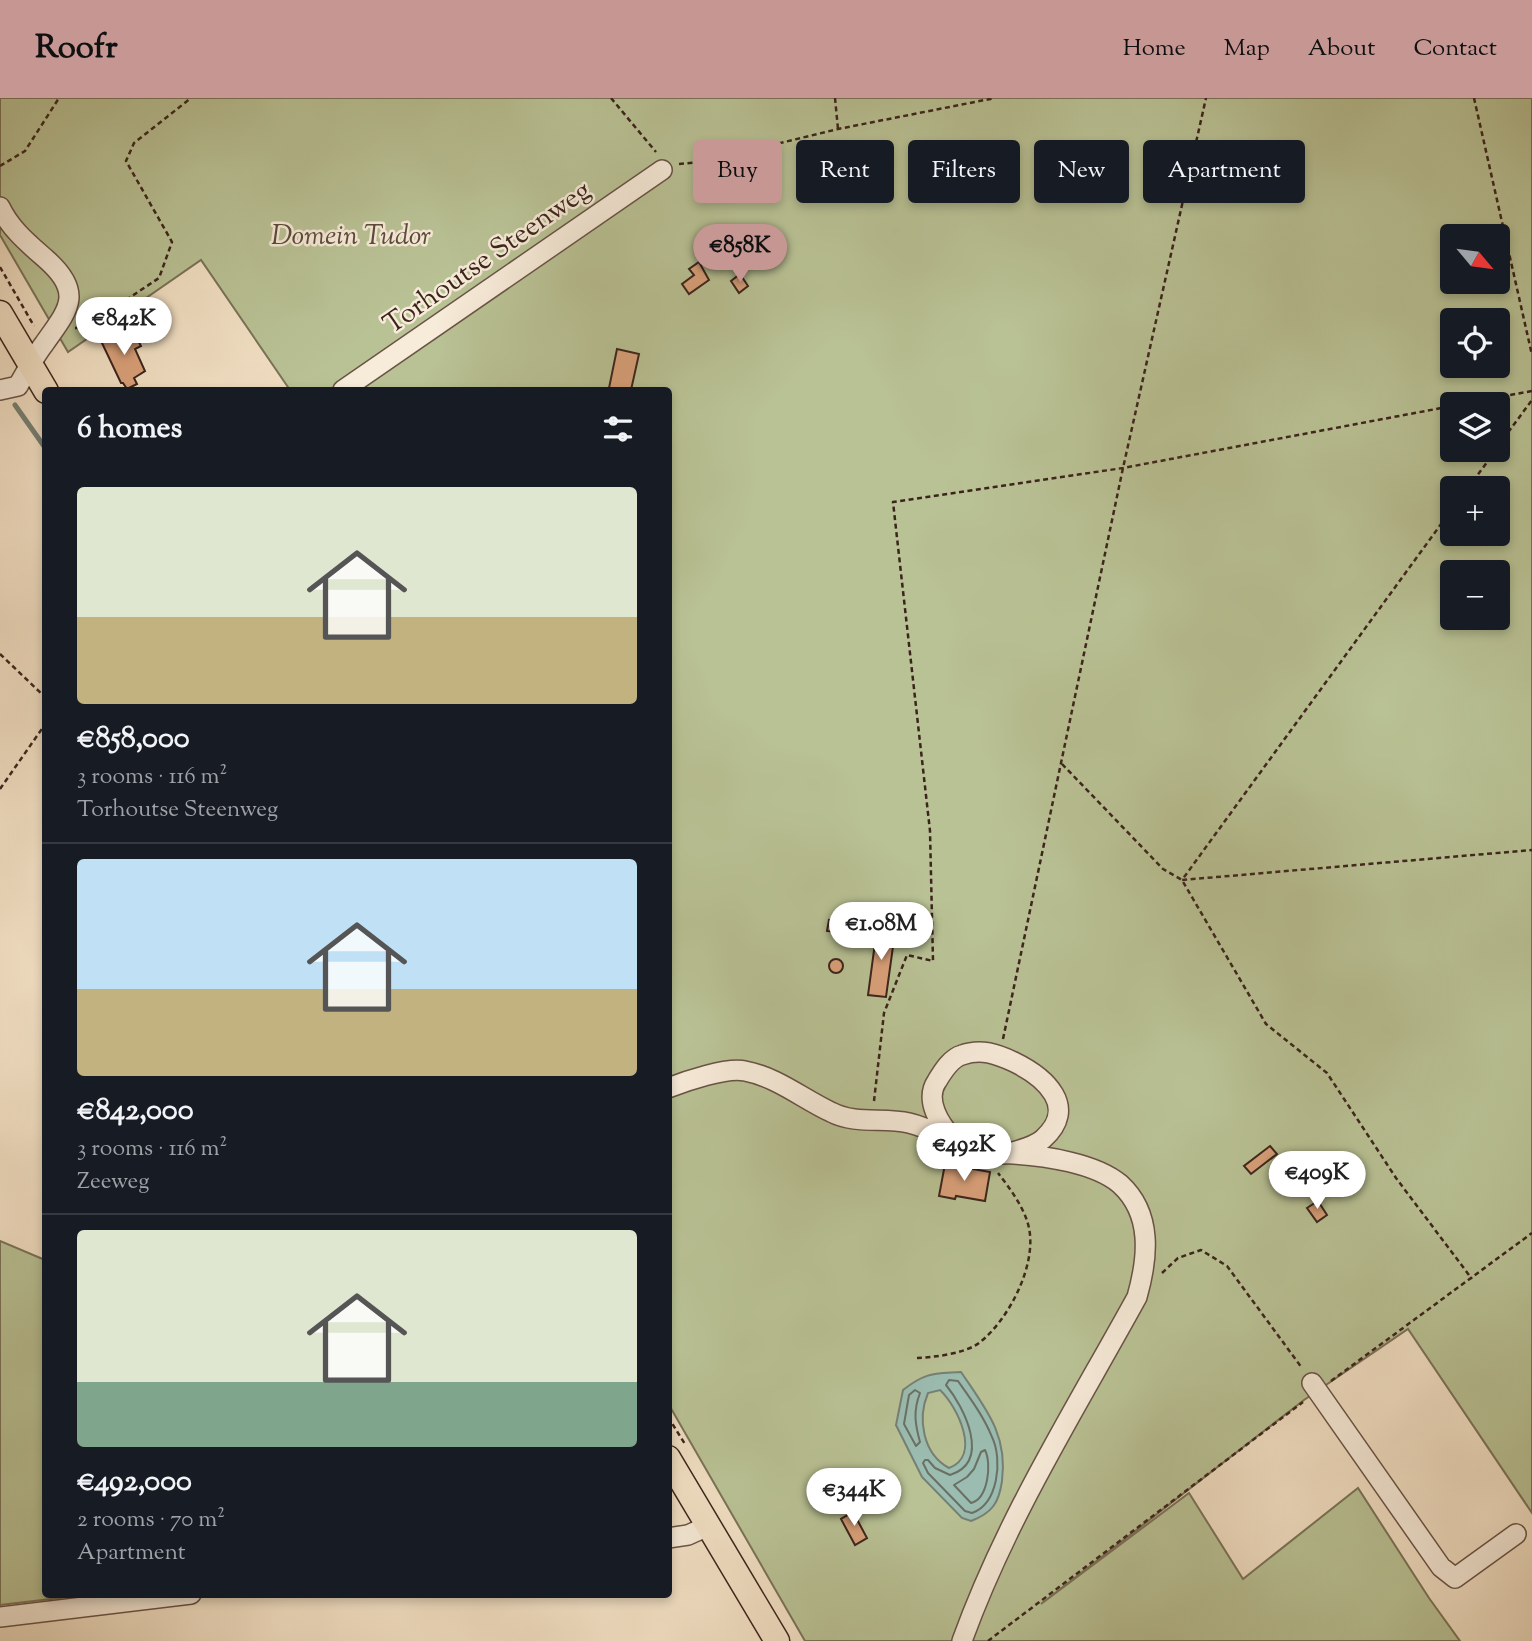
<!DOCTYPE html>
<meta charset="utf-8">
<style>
:root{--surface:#171b24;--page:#20242c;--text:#f1f3f6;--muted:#9ea1a6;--line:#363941;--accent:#c59692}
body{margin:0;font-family:"Sorts Mill Goudy",serif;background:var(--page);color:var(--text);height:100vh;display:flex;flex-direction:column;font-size:26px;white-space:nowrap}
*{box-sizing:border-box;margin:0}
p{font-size:23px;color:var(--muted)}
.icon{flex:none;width:38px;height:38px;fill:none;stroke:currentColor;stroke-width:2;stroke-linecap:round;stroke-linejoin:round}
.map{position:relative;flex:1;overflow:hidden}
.drawer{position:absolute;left:42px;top:289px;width:630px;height:1211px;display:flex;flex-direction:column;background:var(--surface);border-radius:7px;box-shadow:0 4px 10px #0003}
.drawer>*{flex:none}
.guide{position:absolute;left:693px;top:42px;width:665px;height:63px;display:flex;gap:14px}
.needle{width:46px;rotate:119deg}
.tools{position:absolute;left:1440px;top:126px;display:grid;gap:14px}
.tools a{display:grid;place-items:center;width:70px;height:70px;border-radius:7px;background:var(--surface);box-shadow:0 4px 10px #0003;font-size:35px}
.price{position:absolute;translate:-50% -60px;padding:0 16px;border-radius:24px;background:#fff;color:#222;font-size:23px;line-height:46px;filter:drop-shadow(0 2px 4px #0008)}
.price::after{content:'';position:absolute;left:50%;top:42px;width:21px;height:16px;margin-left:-10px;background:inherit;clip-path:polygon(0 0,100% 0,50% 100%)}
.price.on{background:var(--accent);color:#111}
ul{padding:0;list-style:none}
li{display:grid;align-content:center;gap:14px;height:371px;padding:0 35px}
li+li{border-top:2px solid var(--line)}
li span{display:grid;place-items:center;height:217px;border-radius:7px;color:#555}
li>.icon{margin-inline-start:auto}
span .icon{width:126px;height:126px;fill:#fffc;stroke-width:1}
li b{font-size:30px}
h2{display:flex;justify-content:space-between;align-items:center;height:84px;padding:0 35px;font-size:30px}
.tag{padding:0 24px;border-radius:7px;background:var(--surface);box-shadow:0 4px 10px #0003;font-size:24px;line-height:63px}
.tag.on{background:var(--accent);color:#111}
header{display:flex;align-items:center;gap:42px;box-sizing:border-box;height:98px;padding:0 35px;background:var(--accent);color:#111}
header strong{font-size:33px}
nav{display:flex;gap:38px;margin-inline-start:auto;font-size:24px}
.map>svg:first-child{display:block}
.green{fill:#b9c295;stroke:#7a7358;stroke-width:2;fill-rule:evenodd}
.water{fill:#9bbdb1;stroke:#758075;stroke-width:2;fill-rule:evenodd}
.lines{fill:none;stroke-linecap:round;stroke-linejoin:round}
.shore{stroke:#6b7066;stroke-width:2}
.stream{stroke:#758075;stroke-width:5}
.building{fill:#daa17a;stroke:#3b241c;stroke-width:2}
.minor-casing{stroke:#695346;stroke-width:22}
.major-casing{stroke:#3b241c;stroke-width:27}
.path{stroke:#3b241c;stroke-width:2.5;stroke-dasharray:5 3.5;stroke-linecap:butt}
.minor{stroke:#f7ebd9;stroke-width:19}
.major{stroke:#f2e0c4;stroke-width:24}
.labels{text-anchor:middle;stroke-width:5;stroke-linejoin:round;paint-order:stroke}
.park-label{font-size:28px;font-style:italic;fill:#5a4c3a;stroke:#f7ebd9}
.street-label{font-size:28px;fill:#3b241c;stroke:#f7ebd9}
</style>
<header>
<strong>Roofr</strong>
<nav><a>Home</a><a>Map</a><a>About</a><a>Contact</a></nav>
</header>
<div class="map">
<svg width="1532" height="1543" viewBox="0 0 1532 1543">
<rect width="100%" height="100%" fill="#f2e0c4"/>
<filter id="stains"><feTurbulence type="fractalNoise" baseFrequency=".00286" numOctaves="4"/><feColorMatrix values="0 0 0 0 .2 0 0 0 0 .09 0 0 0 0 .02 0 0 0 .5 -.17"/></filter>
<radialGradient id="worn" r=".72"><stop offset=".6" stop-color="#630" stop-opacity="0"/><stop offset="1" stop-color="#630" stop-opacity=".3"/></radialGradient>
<path class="green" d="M 0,0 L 1532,0 L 1532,1415 L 1408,1231 L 1304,1302 L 1041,1506 L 1189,1395 L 1243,1481 L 1358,1390 L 1429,1500 L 1460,1543 L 805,1543 L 669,1307 L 668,292 L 290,292 L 201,162 L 68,254 L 0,137 ZM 1452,138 L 1498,138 L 1498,184 L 1452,184 ZM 1452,222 L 1498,222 L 1498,268 L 1452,268 ZM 1452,306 L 1498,306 L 1498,352 L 1452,352 ZM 1452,390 L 1498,390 L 1498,436 L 1452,436 ZM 1452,474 L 1498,474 L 1498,520 L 1452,520 Z
M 0,1143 L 45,1162 L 46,1496 L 93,1496 L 0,1507 Z"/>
<path class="water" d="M 961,1274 C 986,1311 1008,1337 1002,1383 C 999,1405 992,1415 971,1423 L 962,1420 L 922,1379 L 896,1327 L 903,1292 C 926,1274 933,1276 961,1274 ZM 940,1292 C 957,1308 982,1358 949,1370 C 923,1356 917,1321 928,1295 Z"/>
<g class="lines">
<path class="shore" d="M 949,1282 L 958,1283 C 970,1300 984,1319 992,1339 C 1003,1362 998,1406 972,1415 L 965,1413 L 928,1375 L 923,1365 L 925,1362 L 928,1362 L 935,1370 L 950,1377 C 992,1364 964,1309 946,1287 Z
M 915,1292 L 920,1295 C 913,1313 915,1326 920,1344 L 916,1348 L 904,1326 L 909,1297 Z
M 985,1352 C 992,1366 988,1401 971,1405 L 954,1387 L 967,1379 L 974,1371 L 981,1354 Z"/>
<path class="stream" d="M 15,307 L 46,351"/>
</g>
<path class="building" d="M 699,164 L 709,182 L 689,196 L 682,186 L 694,177 L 689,171 Z
M 740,176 L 748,188 L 739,195 L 731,183 Z
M 123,232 L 127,240 L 135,237 L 141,248 L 135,251 L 145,273 L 134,280 L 137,286 L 127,291 L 123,285 L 121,285 L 101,243 Z
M 617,251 L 639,256 L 631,292 L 609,290 Z
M 829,822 L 850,826 L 848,841 L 842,840 L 842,835 L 827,833 Z
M 873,831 L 895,834 L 886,899 L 868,897 L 875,845 L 871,844 Z
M829 868a7 7 0 1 1 14 0a7 7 0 1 1-14 0Z
M 1270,1048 L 1277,1056 L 1251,1076 L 1244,1068 Z
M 945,1066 L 990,1074 L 985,1103 L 956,1098 L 955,1101 L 939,1098 Z
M 1318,1103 L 1327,1117 L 1317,1124 L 1307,1110 Z
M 853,1414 L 867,1440 L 855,1447 L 841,1421 Z"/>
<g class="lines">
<g class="minor-casing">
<path id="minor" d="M 0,109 C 11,132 29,146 47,162 C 85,196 67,213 44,246 C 34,259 26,274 18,288 L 0,292
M 343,292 L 662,72
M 668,990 C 686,983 727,969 745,973 C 777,979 803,1001 831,1014 C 856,1027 883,1019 909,1025 C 937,1031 959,1051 987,1056 C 996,1057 1005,1055 1014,1056 C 1045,1058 1095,1065 1120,1086 C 1153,1116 1148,1160 1137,1199 C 1075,1312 1006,1421 962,1543
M 953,1040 C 940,1027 924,1002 937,983 C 943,973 951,960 962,957 C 981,950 997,956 1014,964 C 1045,979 1079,1009 1043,1041 C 1035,1048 1023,1051 1013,1054
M 1312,1285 L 1441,1469 L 1455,1480 L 1516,1436
M 668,1440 L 688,1437 L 708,1428
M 0,1519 L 191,1496"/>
</g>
<g class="major-casing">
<path id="major" d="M 0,215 L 46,293
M 668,1360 L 777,1543"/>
</g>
<path class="path" d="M 611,0 L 656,54
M 835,0 L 838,31
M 1474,0 L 1532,257
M 679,66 L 702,64 L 838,31 L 995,0
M 0,68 L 25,53 L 59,0
M 0,169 L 34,228
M 75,230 L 84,230 L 159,180 L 172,144 L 126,63 L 134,45 L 191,0
M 1460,306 L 1532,293
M 1498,348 L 1532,302
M 1468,390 L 1496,352
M 1452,411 L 1182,782 L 1532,752
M 0,556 L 46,600
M 1062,666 L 1163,771 L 1182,782 L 1266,926 L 1327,975 L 1396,1080 L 1472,1181
M 0,691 L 46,625
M 1003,941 L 1123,370 L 1206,0
M 874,1003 L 884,915 L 907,857 L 933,863 L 930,733 L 893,404 L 1123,370 L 1452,308
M 1162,1175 L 1178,1160 L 1201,1152 L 1227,1168 L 1302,1270
M 917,1260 C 934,1259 964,1256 979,1245 C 1009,1222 1039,1164 1028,1126 C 1023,1108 1009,1089 998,1075
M 1331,1283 L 1532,1135
M 668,1319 L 685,1346
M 988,1543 L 1303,1304"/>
<use href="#minor" class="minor"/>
<use href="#major" class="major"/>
</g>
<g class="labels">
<g class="park-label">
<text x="351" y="146">Domein Tudor</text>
</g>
<g class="street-label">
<text transform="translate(486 158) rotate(-35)" y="10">Torhoutse Steenweg</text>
</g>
</g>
<rect width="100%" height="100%" filter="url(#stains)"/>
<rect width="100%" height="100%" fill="url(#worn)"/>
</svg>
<div class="tools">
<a><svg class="needle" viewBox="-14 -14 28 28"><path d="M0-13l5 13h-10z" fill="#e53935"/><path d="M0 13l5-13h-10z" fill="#9ea1a6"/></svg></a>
<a><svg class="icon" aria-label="locate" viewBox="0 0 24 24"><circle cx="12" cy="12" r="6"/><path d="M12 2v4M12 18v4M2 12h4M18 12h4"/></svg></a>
<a><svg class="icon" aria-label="layers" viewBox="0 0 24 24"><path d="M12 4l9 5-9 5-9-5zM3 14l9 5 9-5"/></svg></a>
<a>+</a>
<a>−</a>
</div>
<b class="price on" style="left:740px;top:186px">€858K</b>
<b class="price" style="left:124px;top:259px">€842K</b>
<b class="price" style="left:881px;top:864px">€1.08M</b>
<b class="price" style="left:964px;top:1085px">€492K</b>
<b class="price" style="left:1317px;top:1113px">€409K</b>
<b class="price" style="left:854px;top:1430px">€344K</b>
<div class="guide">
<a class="tag on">Buy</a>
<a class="tag">Rent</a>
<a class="tag">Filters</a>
<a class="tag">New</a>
<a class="tag">Apartment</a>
</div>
<section class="drawer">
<h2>6 homes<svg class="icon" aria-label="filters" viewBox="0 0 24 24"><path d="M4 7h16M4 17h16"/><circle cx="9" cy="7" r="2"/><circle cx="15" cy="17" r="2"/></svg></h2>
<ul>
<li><span style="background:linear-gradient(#dfe7d0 60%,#c2b280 0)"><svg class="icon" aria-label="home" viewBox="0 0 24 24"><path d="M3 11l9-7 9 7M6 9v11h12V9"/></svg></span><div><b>€858,000</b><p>3 rooms · 116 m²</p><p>Torhoutse Steenweg</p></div></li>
<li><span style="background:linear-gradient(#bfe0f5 60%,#c2b280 0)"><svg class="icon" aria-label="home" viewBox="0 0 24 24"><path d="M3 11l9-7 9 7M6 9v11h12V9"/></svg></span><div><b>€842,000</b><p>3 rooms · 116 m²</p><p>Zeeweg</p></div></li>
<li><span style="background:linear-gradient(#dfe7d0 70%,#7fa58c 0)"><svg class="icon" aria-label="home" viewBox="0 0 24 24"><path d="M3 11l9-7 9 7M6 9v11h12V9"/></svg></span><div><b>€492,000</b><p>2 rooms · 70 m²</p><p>Apartment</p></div></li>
</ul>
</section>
</div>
